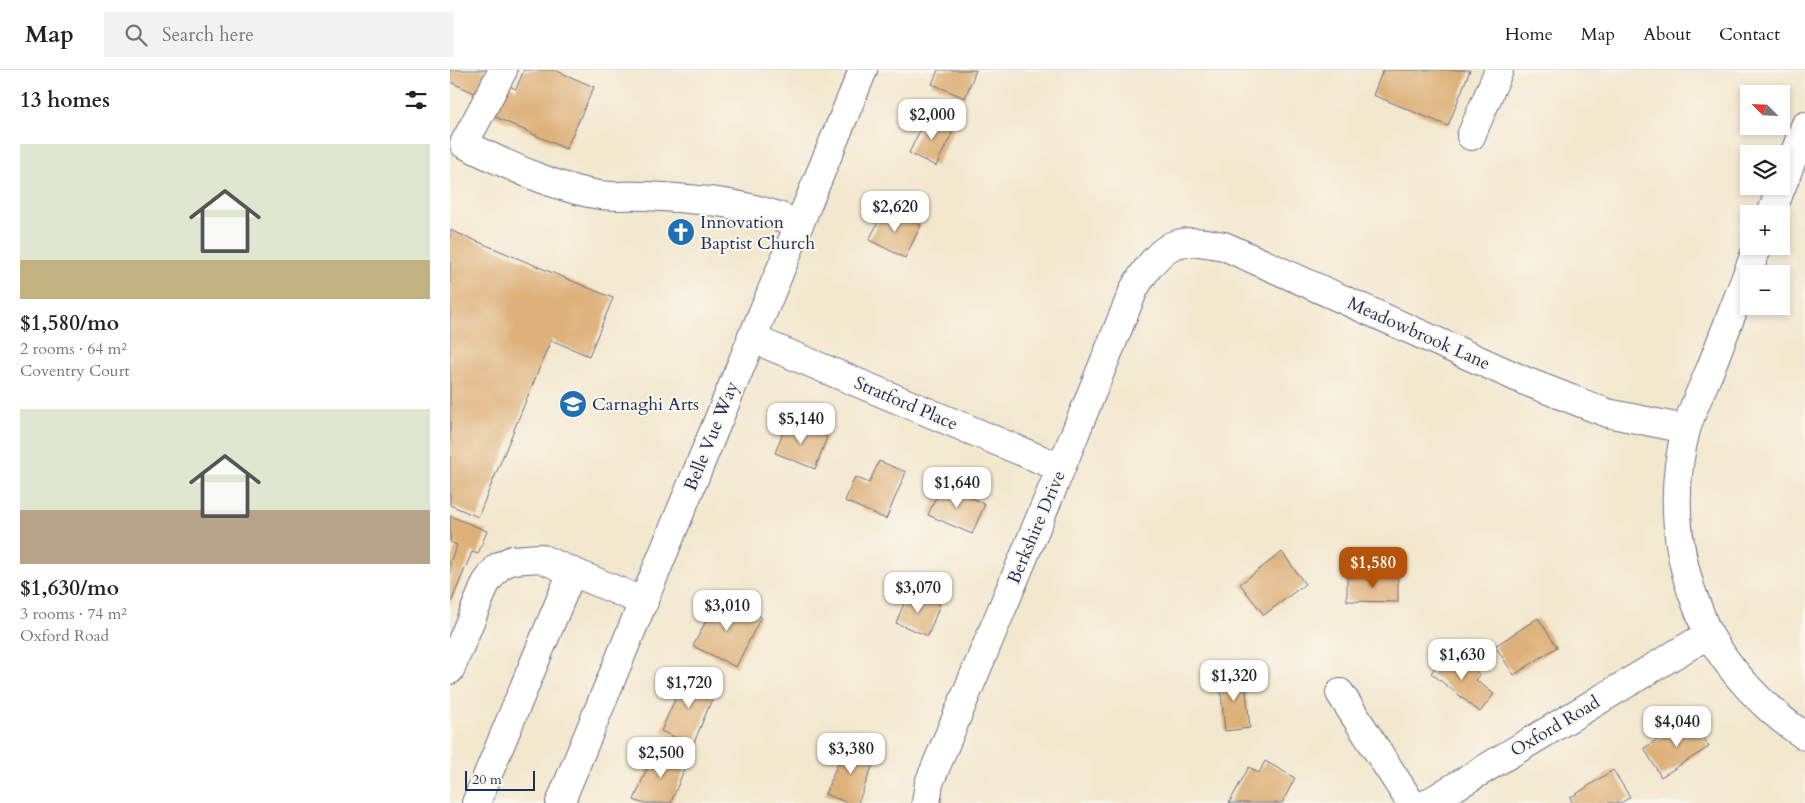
<!DOCTYPE html>
<meta charset="utf-8">
<style>
:root{--surface:#fff;--page:#f2f2f2;--text:#222;--muted:#767676;--line:#e0e0e0;--accent:#b45309}
body{margin:0;font-family:Cardo,serif;background:var(--page);color:var(--text);height:100vh;display:flex;flex-direction:column;font-size:19px;white-space:nowrap}
*{box-sizing:border-box;margin:0}
p{font-size:16px;color:var(--muted)}
.icon{flex:none;width:28px;height:28px;fill:none;stroke:currentColor;stroke-width:2;stroke-linecap:round;stroke-linejoin:round}
.map{position:relative;flex:1;overflow:hidden}
.side{display:flex;flex-direction:column;background:var(--surface);width:450px}
.side>*{flex:none}
.needle{width:32px;rotate:294deg}
.tools{position:absolute;left:1290px;top:15px;display:grid;gap:10px}
.tools a{display:grid;place-items:center;width:50px;height:50px;border-radius:0px;background:var(--surface);box-shadow:0 2px 8px #0003;font-size:25px}
.scale{position:absolute;left:15px;bottom:12px;width:70px;box-sizing:border-box;padding-left:5px;border:2px solid #1b2f5e;border-top:0;font-size:14px;line-height:18px;white-space:nowrap;color:#1b2f5e;-webkit-text-stroke:4px #fbf7ec;paint-order:stroke}
.price{position:absolute;translate:-50% -42px;padding:0 11px;border-radius:10px;background:#fff;color:#222;font-size:16px;line-height:32px;filter:drop-shadow(0 1px 2px #0008)}
.price::after{content:'';position:absolute;left:50%;top:30px;width:15px;height:11px;margin-left:-8px;background:inherit;clip-path:polygon(0 0,100% 0,50% 100%)}
.price.current{background:var(--accent);color:#fff}
ul{padding:0;list-style:none}
li{display:grid;align-content:center;gap:10px;height:265px;padding:0 20px}
li span{display:grid;place-items:center;height:155px;border-radius:0px;color:#555}
li>.icon{margin-inline-start:auto}
span .icon{width:90px;height:90px;fill:#fffc;stroke-width:1}
li b{font-size:21px}
h2{display:flex;justify-content:space-between;align-items:center;height:60px;padding:0 20px;font-size:21px}
header{display:flex;align-items:center;gap:30px;box-sizing:border-box;height:70px;padding:0 25px;background:var(--surface);border-bottom:1px solid var(--line)}
header strong{font-size:24px}
nav{display:flex;gap:28px;margin-inline-start:auto;font-size:18px}
.search{width:350px;height:45px;background:var(--page);display:flex;align-items:center;gap:12px;box-sizing:border-box;padding:0 18px;border-radius:0px;color:var(--muted);font-size:19px}
main{display:flex;flex:1;min-height:0}
.map>svg:first-child{display:block}
.building{fill:#deb17a}
.lines{fill:none;stroke-linecap:round;stroke-linejoin:round}
.minor-casing{stroke:#676f85;stroke-width:30}
.minor{stroke:#fff;stroke-width:28}
.labels{text-anchor:middle;stroke-width:4;stroke-linejoin:round;paint-order:stroke}
.poi-label{font-size:18px;fill:#1b2f5e;stroke:#fbf7ec;text-anchor:start}
.street-label{font-size:18px;fill:#1b2f5e;stroke:#fbf7ec}
</style>
<header>
<strong>Map</strong>
<div class="search"><svg class="icon" aria-label="search" viewBox="0 0 24 24"><circle cx="10" cy="10" r="6"/><path d="M15 15l6 6"/></svg>Search here</div>
<nav><a>Home</a><a>Map</a><a>About</a><a>Contact</a></nav>
</header>
<main>
<section class="side">
<h2>13 homes<svg class="icon" aria-label="filters" viewBox="0 0 24 24"><path d="M4 7h16M4 17h16"/><circle cx="9" cy="7" r="2"/><circle cx="15" cy="17" r="2"/></svg></h2>
<ul>
<li><span style="background:linear-gradient(#dfe7d0 75%,#c2b280 0)"><svg class="icon" aria-label="home" viewBox="0 0 24 24"><path d="M3 11l9-7 9 7M6 9v11h12V9"/></svg></span><div><b>$1,580/mo</b><p>2 rooms · 64 m²</p><p>Coventry Court</p></div></li>
<li><span style="background:linear-gradient(#dfe7d0 65%,#b9a48a 0)"><svg class="icon" aria-label="home" viewBox="0 0 24 24"><path d="M3 11l9-7 9 7M6 9v11h12V9"/></svg></span><div><b>$1,630/mo</b><p>3 rooms · 74 m²</p><p>Oxford Road</p></div></li>
</ul>
</section>
<div class="map">
<svg width="1355" height="733" viewBox="0 0 1355 733">
<rect width="100%" height="100%" fill="#fbf7ec"/>
<filter id="ink" filterUnits="userSpaceOnUse"><feTurbulence type="fractalNoise" baseFrequency=".02" numOctaves="2"/><feDisplacementMap in="SourceGraphic" scale="10" xChannelSelector="R" yChannelSelector="G"/><feConvolveMatrix kernelMatrix="1 2 1 2 8 2 1 2 1" color-interpolation-filters="sRGB"/></filter>
<filter id="wash" filterUnits="userSpaceOnUse"><feTurbulence type="fractalNoise" baseFrequency=".0096" numOctaves="4" result="noise"/><feDisplacementMap in="SourceGraphic" scale="20" xChannelSelector="R" yChannelSelector="G"/><feGaussianBlur stdDeviation="1.12" result="paint"/><feColorMatrix in="noise" values="0 0 0 0 0 0 0 0 0 0 0 0 0 0 0 0 0 1.4 0 .05"/><feComposite in="paint" operator="in"/></filter>
<g filter="url(#wash)">
<rect width="100%" height="100%" fill="#f3e7ce"/>
<g id="blocks">
<path class="building" d="M 0,0 L 39,0 L 29,25 L 0,12 Z
M 74,0 L 105,0 L 144,17 L 116,79 L 41,45 L 55,14 L 66,19 Z
M 488,0 L 526,0 L 515,28 L 482,14 Z
M 933,0 L 1020,0 L 998,56 L 923,25 Z
M 477,46 L 504,59 L 486,96 L 459,83 Z
M 436,137 L 471,155 L 455,188 L 419,170 Z
M 0,160 L 163,228 L 139,286 L 101,270 L 28,447 L 0,435 Z
M 337,352 L 377,367 L 365,399 L 325,383 Z
M 429,391 L 456,402 L 436,449 L 395,431 L 405,407 L 419,413 Z
M 492,414 L 535,434 L 522,464 L 478,445 Z
M 0,446 L 37,461 L 28,484 L 22,482 L 0,535 L 0,492 L 7,475 L 0,472 Z
M 832,482 L 855,514 L 814,545 L 790,514 Z
M 897,507 L 948,507 L 948,532 L 897,531 Z
M 459,521 L 490,534 L 478,566 L 446,553 Z
M 269,526 L 311,547 L 286,597 L 243,576 Z
M 1088,548 L 1107,577 L 1064,605 L 1045,576 Z
M 999,580 L 1030,605 L 1026,610 L 1044,624 L 1030,642 L 981,603 Z
M 794,603 L 800,658 L 775,661 L 769,605 Z
M 236,604 L 267,617 L 243,675 L 211,661 Z
M 1242,648 L 1259,677 L 1211,707 L 1194,678 Z
M 396,674 L 426,687 L 408,733 L 398,733 L 375,724 Z
M 205,679 L 237,692 L 221,733 L 191,733 L 184,730 Z
M 815,691 L 845,708 L 832,733 L 779,733 L 799,697 L 809,703 Z
M 1163,700 L 1180,727 L 1171,733 L 1123,733 L 1120,728 Z"/>
</g>
</g>
<g filter="url(#ink)">
<use href="#blocks" fill-opacity="0" stroke="#676f85" stroke-width="1"/>
<g class="lines">
<g class="minor-casing">
<path id="minor" d="M 53,0 L 14,74 C 53,93 107,119 150,125 C 164,127 181,125 196,126 C 248,129 299,132 348,154
M 1021,66 L 1049,0
M 1321,144 L 1355,56
M 1308,176 C 1292,217 1276,258 1260,300 C 1252,319 1242,339 1236,360 C 1220,419 1225,484 1249,541 C 1252,549 1255,558 1259,565 C 1284,606 1315,640 1355,666
M 301,268 L 611,398
M 0,600 L 36,513 L 48,497 L 62,490 L 90,488 L 194,532
M 890,623 L 961,733
M 26,733 L 122,502
M 110,733 C 212,489 311,244 413,0
M 476,733 L 479,713 L 611,398 L 684,219 C 692,205 710,178 727,174 C 742,170 758,173 774,176 L 1075,311 L 1157,343 L 1236,359
M 978,733 L 1259,564"/>
</g>
<use href="#minor" class="minor"/>
</g>
</g>
<defs>
<g id="church-disc" transform="scale(1.4375)"><circle r="9.5" fill="#1f6fb2" stroke="#fbf7ec"/><path d="M-1.2-6h2.4v3.5h3.3v2.4h-3.3V6h-2.4V-.1h-3.3v-2.4h3.3Z" fill="#fff"/></g>
<g id="university-disc" transform="scale(1.4375)"><circle r="9.5" fill="#1f6fb2" stroke="#fbf7ec"/><path d="M0-5L7-2L0 1L-7-2ZM-4 1L0 2.5L4 1V4Q0 6-4 4Z" fill="#fff"/></g>
</defs>
<g fill-rule="evenodd">
<use href="#church-disc" x="231" y="162"/>
<use href="#university-disc" x="123" y="334"/>
</g>
<g class="labels">
<g class="poi-label">
<text x="250" y="158">Innovation<tspan x="250" dy="21">Baptist Church</tspan></text>
<text x="142" y="340">Carnaghi Arts</text>
</g>
<g class="street-label">
<text transform="translate(969 263) rotate(24)" y="6">Meadowbrook Lane</text>
<text transform="translate(456 333) rotate(23)" y="6">Stratford Place</text>
<text transform="translate(261 366) rotate(-68)" y="6">Belle Vue Way</text>
<text transform="translate(586 457) rotate(-67)" y="6">Berkshire Drive</text>
<text transform="translate(1105 656) rotate(-31)" y="6">Oxford Road</text>
</g>
</g>
</svg>
<div class="tools">
<a><svg class="needle" viewBox="-14 -14 28 28"><path d="M0-13l5 13h-10z" fill="#e53935"/><path d="M0 13l5-13h-10z" fill="#767676"/></svg></a>
<a><svg class="icon" aria-label="layers" viewBox="0 0 24 24"><path d="M12 4l9 5-9 5-9-5zM3 14l9 5 9-5"/></svg></a>
<a>+</a>
<a>−</a>
</div>
<div class="scale">20 m</div>
<b class="price" style="left:482px;top:71px">$2,000</b>
<b class="price" style="left:445px;top:163px">$2,620</b>
<b class="price" style="left:351px;top:375px">$5,140</b>
<b class="price" style="left:507px;top:439px">$1,640</b>
<b class="price current" style="left:923px;top:519px">$1,580</b>
<b class="price" style="left:468px;top:544px">$3,070</b>
<b class="price" style="left:277px;top:562px">$3,010</b>
<b class="price" style="left:1012px;top:611px">$1,630</b>
<b class="price" style="left:784px;top:632px">$1,320</b>
<b class="price" style="left:239px;top:639px">$1,720</b>
<b class="price" style="left:1227px;top:678px">$4,040</b>
<b class="price" style="left:401px;top:705px">$3,380</b>
<b class="price" style="left:211px;top:709px">$2,500</b>
</div>
</main>
